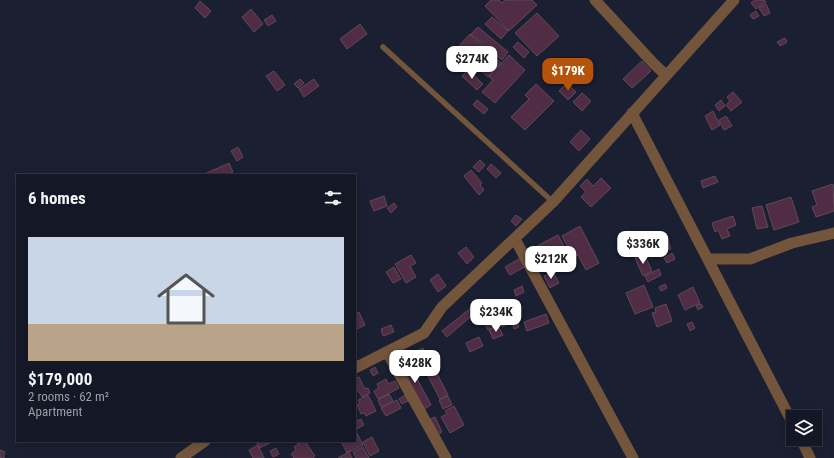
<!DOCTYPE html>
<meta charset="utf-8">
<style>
:root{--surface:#141726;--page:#1d202e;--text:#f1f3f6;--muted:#9d9fa7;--line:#333643;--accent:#b45309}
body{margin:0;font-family:"Roboto Condensed",sans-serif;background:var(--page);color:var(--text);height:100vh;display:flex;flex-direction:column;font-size:15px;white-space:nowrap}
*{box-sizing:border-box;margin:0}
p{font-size:13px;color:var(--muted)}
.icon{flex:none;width:22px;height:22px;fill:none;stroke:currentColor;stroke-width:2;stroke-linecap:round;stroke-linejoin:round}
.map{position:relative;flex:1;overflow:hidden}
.details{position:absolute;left:16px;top:174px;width:340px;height:268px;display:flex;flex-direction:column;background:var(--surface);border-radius:0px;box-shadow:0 2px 10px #0003,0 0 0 1px var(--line)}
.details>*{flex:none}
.fabs{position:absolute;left:786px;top:410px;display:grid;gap:8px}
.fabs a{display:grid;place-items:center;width:36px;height:36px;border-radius:0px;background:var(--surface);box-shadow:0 2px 10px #0003,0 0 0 1px var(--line);font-size:20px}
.price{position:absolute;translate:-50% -34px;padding:0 9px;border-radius:8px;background:#fff;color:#222;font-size:13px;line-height:26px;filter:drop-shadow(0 1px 2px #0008)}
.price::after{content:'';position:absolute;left:50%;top:24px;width:12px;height:9px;margin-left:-6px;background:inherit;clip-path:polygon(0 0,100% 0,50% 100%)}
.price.active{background:var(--accent);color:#fff}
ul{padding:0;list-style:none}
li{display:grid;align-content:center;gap:8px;height:212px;padding:0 12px}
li+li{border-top:1px solid var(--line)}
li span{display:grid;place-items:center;height:124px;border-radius:0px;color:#555}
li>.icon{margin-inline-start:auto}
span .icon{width:72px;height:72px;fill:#fffc;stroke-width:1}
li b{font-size:17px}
h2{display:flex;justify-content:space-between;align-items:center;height:48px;padding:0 12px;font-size:17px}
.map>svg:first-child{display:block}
.building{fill:#512d45;stroke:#604958}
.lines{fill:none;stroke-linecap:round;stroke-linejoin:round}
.service{stroke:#73553b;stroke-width:5.5}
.minor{stroke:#73553b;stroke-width:11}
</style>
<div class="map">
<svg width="834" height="458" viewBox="0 0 834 458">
<rect width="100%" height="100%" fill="#1a1f32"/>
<path class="building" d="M 491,0 L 499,0 L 502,3 L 505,0 L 532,0 L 537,5 L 509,31 L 485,6 Z
M 755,0 L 764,0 L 766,2 L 756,9 L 751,3 Z
M 200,1 L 211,11 L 205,18 L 195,8 Z
M 766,4 L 770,13 L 764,16 L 759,8 Z
M 251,9 L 263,24 L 254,32 L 242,17 Z
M 756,11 L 759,16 L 753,19 L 750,15 Z
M 537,13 L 559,36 L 537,56 L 515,33 Z
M 272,15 L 276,21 L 268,26 L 264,20 Z
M 492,17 L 508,31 L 501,39 L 485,24 Z
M 360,24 L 367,34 L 347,49 L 340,39 Z
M 478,27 L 508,52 L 502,60 L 471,34 Z
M 470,34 L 501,63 L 488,77 L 457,48 Z
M 785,38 L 787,42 L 780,46 L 777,42 Z
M 518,42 L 529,52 L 524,58 L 513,47 Z
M 509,55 L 525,70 L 495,103 L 482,92 L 493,80 L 489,77 Z
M 642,61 L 651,71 L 632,88 L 623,79 Z
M 468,70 L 483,84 L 477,90 L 462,76 Z
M 274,71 L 285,85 L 277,91 L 266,76 Z
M 300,79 L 304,83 L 298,88 L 294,84 Z
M 314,79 L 319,86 L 304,97 L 299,89 Z
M 567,83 L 576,92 L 568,100 L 559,91 Z
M 536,84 L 554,101 L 525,130 L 511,117 L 529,99 L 525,95 Z
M 733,92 L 742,102 L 731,111 L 726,105 L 730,101 L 727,97 Z
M 582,93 L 591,101 L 582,111 L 573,102 Z
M 477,100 L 488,109 L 484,114 L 473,105 Z
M 721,100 L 725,106 L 719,111 L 715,105 Z
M 713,111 L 720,125 L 712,130 L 705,116 Z
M 726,116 L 732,126 L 724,130 L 719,120 Z
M 581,130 L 590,139 L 579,151 L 570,142 Z
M 238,147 L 243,157 L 237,161 L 231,151 Z
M 480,160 L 485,165 L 479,172 L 473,167 Z
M 229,163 L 233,172 L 225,175 L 202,175 Z
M 491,164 L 501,173 L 496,178 L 487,169 Z
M 471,170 L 482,183 L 480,185 L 484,190 L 479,195 L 464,176 Z
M 715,176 L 718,182 L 703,188 L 701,181 Z
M 601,178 L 611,188 L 591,207 L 581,197 L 586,192 L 580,186 L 587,179 L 593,186 Z
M 833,184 L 834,211 L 816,217 L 812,207 L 817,205 L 812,191 Z
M 384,196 L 387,206 L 374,211 L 370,201 Z
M 791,197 L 799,222 L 774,230 L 766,205 Z
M 394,203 L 397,207 L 391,213 L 387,208 Z
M 762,206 L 768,227 L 757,229 L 752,208 Z
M 516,215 L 522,219 L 516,226 L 511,221 Z
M 733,216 L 736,225 L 727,229 L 730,236 L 722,239 L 718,230 L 715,232 L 712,223 Z
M 580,226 L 599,263 L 586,270 L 578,255 L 573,257 L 562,236 Z
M 558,235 L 570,258 L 548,268 L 537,246 Z
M 668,240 L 671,249 L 652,257 L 648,249 Z
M 644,244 L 647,252 L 640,255 L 636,247 Z
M 466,247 L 474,257 L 467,264 L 458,253 Z
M 672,253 L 675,259 L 667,263 L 664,258 Z
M 644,254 L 652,271 L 643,276 L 635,258 Z
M 411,255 L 416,263 L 410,266 L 416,277 L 406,283 L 395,264 Z
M 522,257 L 526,266 L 510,275 L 505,267 Z
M 394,267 L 401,279 L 393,283 L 386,272 Z
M 659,269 L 661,275 L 648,282 L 645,276 Z
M 553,272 L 559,283 L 550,288 L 544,276 Z
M 438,274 L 446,286 L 438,292 L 430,280 Z
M 665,284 L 667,288 L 661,291 L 659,287 Z
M 644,285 L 653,307 L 635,314 L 626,293 Z
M 522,286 L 524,292 L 516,296 L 514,290 Z
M 693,287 L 700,303 L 685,310 L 678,295 Z
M 666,304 L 672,321 L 657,327 L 652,313 L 656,312 L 655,308 Z
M 701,304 L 703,307 L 698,310 L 696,306 Z
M 472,307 L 476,312 L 447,337 L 442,331 Z
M 496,308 L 501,316 L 496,318 L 499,324 L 488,330 L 481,317 Z
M 359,312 L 365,325 L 355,330 L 355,314 Z
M 546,314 L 549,323 L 527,331 L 524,322 Z
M 504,315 L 508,324 L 502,327 L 498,318 Z
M 516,320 L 519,327 L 514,329 L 512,322 Z
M 692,322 L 695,328 L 690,331 L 687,324 Z
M 391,325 L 394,332 L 383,336 L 381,329 Z
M 498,326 L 503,335 L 493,339 L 489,330 Z
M 479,337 L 483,346 L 470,352 L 466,343 Z
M 423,348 L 428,359 L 415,365 L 410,354 Z
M 406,358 L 431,405 L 424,409 L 399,362 Z
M 429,358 L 448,395 L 440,399 L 421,363 Z
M 375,367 L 378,373 L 373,376 L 370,370 Z
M 359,377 L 365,389 L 368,388 L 370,393 L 362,397 L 358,390 L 355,392 L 355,379 Z
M 386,379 L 388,384 L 395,381 L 399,388 L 378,399 L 374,391 L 379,388 L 377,384 Z
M 389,394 L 393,401 L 381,407 L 378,400 Z
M 368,395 L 376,411 L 366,416 L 364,413 L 361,414 L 357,405 L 360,404 L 358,400 Z
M 405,395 L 408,401 L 402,404 L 399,399 Z
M 448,396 L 452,405 L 443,409 L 439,400 Z
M 397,400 L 401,408 L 386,416 L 381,408 Z
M 454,406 L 464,425 L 450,433 L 441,417 L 447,414 L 445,411 Z
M 435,417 L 442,432 L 436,436 L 428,420 Z
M 361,419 L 364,425 L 357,429 L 355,422 Z
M 355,429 L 363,445 L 347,453 L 341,441 L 355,441 Z
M 372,437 L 379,451 L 370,456 L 363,442 Z
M 256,441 L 269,441 L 270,443 L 259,448 Z
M 302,441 L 305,441 L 315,456 L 313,458 L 294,458 L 291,454 L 296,450 L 294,447 Z
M 258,445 L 264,458 L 253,458 L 249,450 Z
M 363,447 L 369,458 L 356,458 L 353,452 Z
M 276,448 L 279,454 L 273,457 L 270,451 Z
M 0,450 L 5,452 L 3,457 L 5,458 L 0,458 Z
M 349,452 L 352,458 L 338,458 Z"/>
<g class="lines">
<path class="service" d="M 383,47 L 553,202"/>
<path class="minor" d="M 595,0 L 654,64 L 666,75
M 632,113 L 793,424
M 515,239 L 633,458
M 708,259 L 750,259 L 792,243 L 834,233
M 387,352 L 446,458
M 355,368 L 424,333 L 442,307 L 553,202 L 734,0
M 801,439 L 810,458
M 181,458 L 205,441"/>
</g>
</svg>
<div class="fabs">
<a><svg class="icon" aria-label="layers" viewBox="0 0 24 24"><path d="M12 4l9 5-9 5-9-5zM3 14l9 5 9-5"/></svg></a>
</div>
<b class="price" style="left:472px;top:80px">$274K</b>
<b class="price active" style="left:568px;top:92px">$179K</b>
<b class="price" style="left:643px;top:265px">$336K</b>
<b class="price" style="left:551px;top:280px">$212K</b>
<b class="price" style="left:496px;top:333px">$234K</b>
<b class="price" style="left:415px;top:384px">$428K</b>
<section class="details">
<h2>6 homes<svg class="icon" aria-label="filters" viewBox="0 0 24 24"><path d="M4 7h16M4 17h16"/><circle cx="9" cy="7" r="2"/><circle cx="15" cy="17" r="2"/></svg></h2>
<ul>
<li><span style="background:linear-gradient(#c9d6e8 70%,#b9a48a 0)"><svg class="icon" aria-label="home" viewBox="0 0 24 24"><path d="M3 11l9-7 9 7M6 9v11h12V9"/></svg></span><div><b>$179,000</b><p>2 rooms · 62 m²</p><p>Apartment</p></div></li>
</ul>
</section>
</div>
